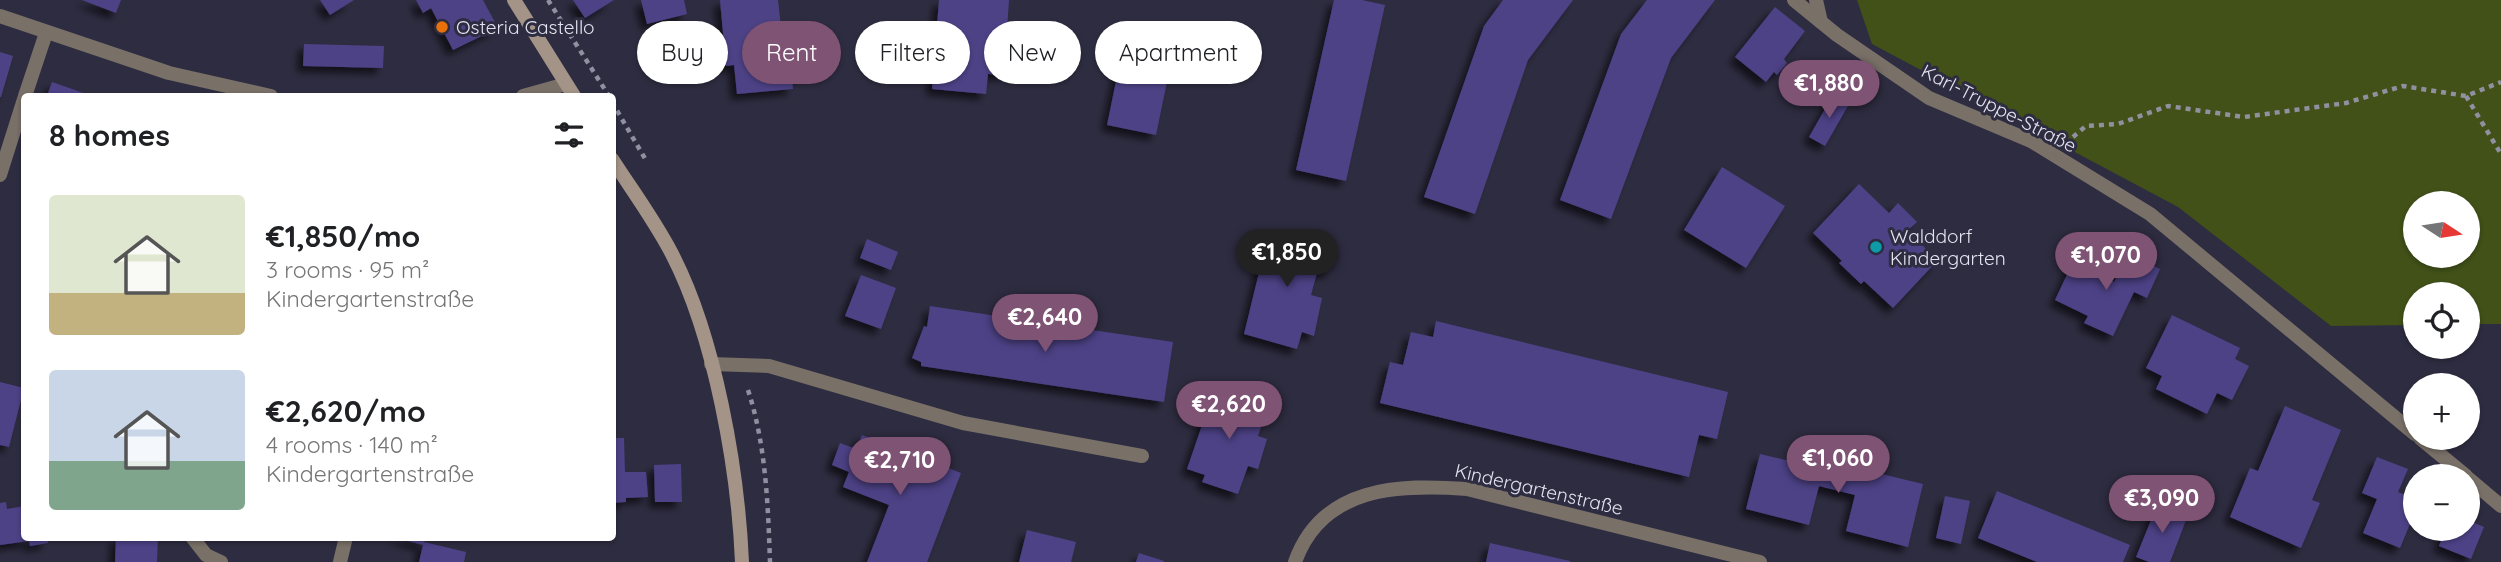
<!DOCTYPE html>
<meta charset="utf-8">
<style>
:root{--surface:#fff;--page:#f6f6f6;--text:#202124;--muted:#757577;--accent:#7f5374}
body{margin:0;font-family:Quicksand,sans-serif;background:var(--page);color:var(--text);height:100vh;display:flex;flex-direction:column;font-size:26px;white-space:nowrap}
*{box-sizing:border-box;margin:0}
p{font-size:23px;color:var(--muted)}
.icon{flex:none;width:38px;height:38px;fill:none;stroke:currentColor;stroke-width:2;stroke-linecap:round;stroke-linejoin:round}
.map{position:relative;flex:1;overflow:hidden}
.details{position:absolute;left:21px;top:93px;width:595px;height:448px;display:flex;flex-direction:column;background:var(--surface);border-radius:7px;box-shadow:0 2px 5px #0004}
.details>*{flex:none}
.hud{position:absolute;left:637px;top:21px;width:665px;height:63px;display:flex;gap:14px}
.needle{width:46px;rotate:102deg}
.fabs{position:absolute;left:2403px;top:191px;display:grid;gap:14px}
.fabs a{display:grid;place-items:center;width:77px;height:77px;border-radius:50%;background:var(--surface);box-shadow:0 2px 5px #0004;font-size:35px}
.price{position:absolute;translate:-50% -60px;padding:0 16px;border-radius:24px;background:var(--accent);color:#fff;font-size:23px;line-height:46px;filter:drop-shadow(0 2px 4px #0008)}
.price::after{content:'';position:absolute;left:50%;top:42px;width:21px;height:16px;margin-left:-10px;background:inherit;clip-path:polygon(0 0,100% 0,50% 100%)}
.price.on{background:#222;color:#fff}
ul{padding:0;list-style:none}
li{display:flex;align-items:center;gap:21px;height:175px;padding:0 28px}
li span{display:grid;place-items:center;flex:none;width:196px;height:140px;border-radius:7px;color:#555}
li>.icon{margin-inline-start:auto}
span .icon{width:84px;height:84px;fill:#fffc;stroke-width:1}
li b{font-size:30px}
h2{display:flex;justify-content:space-between;align-items:center;height:84px;padding:0 28px;font-size:30px}
.chip{padding:0 24px;border-radius:32px;background:var(--surface);box-shadow:0 2px 5px #0004;font-size:24px;line-height:63px}
.chip.on{background:var(--accent);color:#fff}
.map>svg:first-child{display:block}
.green{fill:#415118;fill-rule:evenodd}
.building{fill:#4d4286;filter:url(#shadow)}
.lines{fill:none;stroke-linecap:round;stroke-linejoin:round}
.path{stroke:#9190a0;stroke-width:4.5;stroke-dasharray:5 5;stroke-linecap:butt}
.lane{stroke:#797068;stroke-width:14}
.street{stroke:#797068;stroke-width:14}
.secondary{stroke:#a39487;stroke-width:14}
.food-dot{fill:#e8710a;stroke:#2e2c40;stroke-width:2.5}
.culture-dot{fill:#0f9aa8;stroke:#2e2c40;stroke-width:2.5}
.labels{text-anchor:middle;stroke-width:6;stroke-linejoin:round;paint-order:stroke}
.poi-label{font-size:19px;fill:#e4e3f1;stroke:#2e2c40;text-anchor:start}
.street-label{font-size:19px;fill:#e4e3f1;stroke:#2e2c40}
</style>
<div class="map">
<svg width="2501" height="562" viewBox="0 0 2501 562">
<defs>
<filter id="shadow"><feDropShadow dx="-6" dy="6" stdDeviation="3.5" flood-color="#0009"/></filter>
</defs>
<rect width="100%" height="100%" fill="#2e2c40"/>
<path class="green" d="M 1857,0 L 2501,0 L 2501,324 L 2468,324 L 2468,294 L 2415,294 L 2415,325 L 2331,326 L 2178,207 L 1872,44 ZM 2415,203 L 2468,203 L 2468,256 L 2415,256 Z"/>
<path class="building" d="M 82,0 L 121,0 L 116,13 Z
M 320,0 L 354,0 L 330,15 Z
M 416,0 L 483,0 L 498,28 L 453,50 L 431,8 L 423,13 Z
M 573,0 L 614,0 L 585,18 Z
M 641,0 L 684,0 L 687,14 L 647,24 Z
M 720,0 L 778,0 L 782,36 L 793,35 L 795,49 L 801,49 L 808,54 L 809,67 L 802,75 L 792,76 L 793,89 L 737,94 L 734,65 L 726,66 Z
M 939,0 L 1009,0 L 1004,75 L 988,74 L 986,94 L 932,89 Z
M 1334,0 L 1362,0 L 1385,5 L 1346,181 L 1296,170 Z
M 1503,0 L 1573,0 L 1528,60 L 1475,214 L 1424,197 L 1484,26 Z
M 1647,0 L 1715,0 L 1671,58 L 1611,219 L 1560,200 L 1621,34 Z
M 1775,7 L 1805,31 L 1784,59 L 1787,63 L 1777,75 L 1774,72 L 1766,82 L 1735,57 Z
M 304,44 L 384,46 L 383,68 L 303,66 Z
M 0,52 L 13,56 L 1,97 L 0,97 Z
M 1121,57 L 1170,67 L 1156,135 L 1107,125 Z
M 52,82 L 92,96 L 47,96 Z
M 1833,95 L 1849,104 L 1825,146 L 1809,137 Z
M 1722,167 L 1785,206 L 1746,268 L 1684,230 Z
M 1859,184 L 1889,213 L 1898,203 L 1917,222 L 1907,231 L 1938,260 L 1893,308 L 1864,281 L 1861,284 L 1839,263 L 1842,261 L 1813,233 Z
M 1307,229 L 1326,235 L 1321,252 L 1332,255 L 1327,272 L 1318,269 L 1311,295 L 1322,298 L 1314,336 L 1302,332 L 1297,349 L 1244,334 L 1262,260 L 1258,259 L 1267,230 L 1303,241 Z
M 867,239 L 898,252 L 891,270 L 860,258 Z
M 2128,253 L 2160,269 L 2147,298 L 2134,292 L 2113,336 L 2084,323 L 2088,316 L 2055,300 L 2073,262 L 2114,282 Z
M 861,275 L 896,288 L 881,329 L 845,316 Z
M 930,306 L 1173,342 L 1164,402 L 921,366 L 921,362 L 912,358 L 924,326 L 927,327 Z
M 2172,315 L 2240,348 L 2235,359 L 2249,366 L 2232,400 L 2217,393 L 2207,414 L 2156,389 L 2162,376 L 2146,368 Z
M 1436,321 L 1728,392 L 1717,439 L 1699,435 L 1689,477 L 1380,403 L 1390,362 L 1403,365 L 1411,332 L 1433,337 Z
M 0,382 L 24,388 L 9,447 L 0,445 Z
M 1213,393 L 1230,398 L 1232,393 L 1268,405 L 1258,436 L 1267,439 L 1258,469 L 1248,466 L 1238,494 L 1202,482 L 1205,475 L 1187,469 Z
M 2285,406 L 2341,430 L 2312,500 L 2320,503 L 2301,548 L 2230,517 L 2250,468 L 2258,471 Z
M 862,435 L 961,473 L 927,562 L 867,562 L 889,505 L 843,487 L 849,472 L 832,465 L 840,443 L 856,449 Z
M 612,438 L 624,438 L 625,472 L 646,472 L 648,497 L 626,498 L 626,502 L 612,503 Z
M 1828,449 L 1864,458 L 1861,469 L 1923,484 L 1908,547 L 1846,531 L 1855,495 L 1819,486 L 1809,525 L 1746,509 L 1760,454 L 1824,469 Z
M 2377,457 L 2408,469 L 2398,492 L 2415,499 L 2415,512 L 2400,548 L 2363,533 L 2377,499 L 2362,493 Z
M 681,464 L 682,502 L 655,502 L 654,465 Z
M 1997,491 L 2130,545 L 2123,562 L 2037,562 L 1978,538 Z
M 1945,496 L 1970,501 L 1961,544 L 1936,538 Z
M 6,502 L 7,509 L 24,506 L 24,537 L 47,537 L 48,543 L 30,546 L 29,541 L 0,545 L 0,503 Z
M 2158,503 L 2188,515 L 2170,562 L 2149,562 L 2136,557 Z
M 2468,515 L 2472,517 L 2470,521 L 2484,527 L 2471,559 L 2439,546 L 2446,528 L 2468,528 Z
M 1027,530 L 1076,542 L 1071,562 L 1019,562 Z
M 116,537 L 158,537 L 157,562 L 115,562 Z
M 393,537 L 425,537 L 424,542 L 466,552 L 464,562 L 419,562 L 423,545 Z
M 1490,543 L 1570,561 L 1570,562 L 1486,562 Z
M 1139,553 L 1164,561 L 1164,562 L 1136,562 Z"/>
<g class="lines">
<path class="path" d="M 548,0 L 609,96
M 2466,96 L 2501,154
M 612,102 L 647,162
M 2073,137 L 2086,126 L 2118,124 L 2168,106 L 2244,117 L 2346,103 L 2403,86 L 2466,96 L 2501,82
M 748,390 C 766,445 768,505 770,562"/>
<path class="lane" d="M 1816,0 L 1821,22
M 711,364 L 769,366 L 963,423 L 1142,456
M 192,537 L 206,555 L 221,562"/>
<path class="street" d="M 1794,0 L 1837,35 L 1929,98 L 2031,141 L 2150,214 L 2415,434
M 0,16 L 169,73 L 271,96
M 25,96 L 46,33
M 523,96 L 566,84
M 0,175 L 24,99
M 2420,438 L 2466,476
M 2468,478 L 2501,506
M 340,562 L 346,537
M 1295,562 C 1322,486 1399,484 1467,489 L 1760,562"/>
<path class="secondary" d="M 514,0 L 574,96
M 612,159 C 632,190 655,221 672,254 C 715,337 738,469 742,562"/>
</g>
<circle class="food-dot" cx="442" cy="27" r="7"/>
<circle class="culture-dot" cx="1876" cy="247" r="7"/>
<g class="labels">
<g class="poi-label">
<text x="456" y="34">Osteria Castello</text>
<text x="1890" y="243">Walddorf<tspan x="1890" dy="22">Kindergarten</tspan></text>
</g>
<g class="street-label">
<text transform="translate(1999 108) rotate(27)" y="7">Karl-Truppe-Straße</text>
<text transform="translate(1539 489) rotate(13)" y="7">Kindergartenstraße</text>
</g>
</g>
</svg>
<div class="fabs">
<a><svg class="needle" viewBox="-14 -14 28 28"><path d="M0-13l5 13h-10z" fill="#e53935"/><path d="M0 13l5-13h-10z" fill="#757577"/></svg></a>
<a><svg class="icon" aria-label="locate" viewBox="0 0 24 24"><circle cx="12" cy="12" r="6"/><path d="M12 2v4M12 18v4M2 12h4M18 12h4"/></svg></a>
<a>+</a>
<a>−</a>
</div>
<b class="price" style="left:1829px;top:120px">€1,880</b>
<b class="price on" style="left:1287px;top:289px">€1,850</b>
<b class="price" style="left:2106px;top:292px">€1,070</b>
<b class="price" style="left:1045px;top:354px">€2,640</b>
<b class="price" style="left:1229px;top:441px">€2,620</b>
<b class="price" style="left:1838px;top:495px">€1,060</b>
<b class="price" style="left:900px;top:497px">€2,710</b>
<b class="price" style="left:2162px;top:535px">€3,090</b>
<div class="hud">
<a class="chip">Buy</a>
<a class="chip on">Rent</a>
<a class="chip">Filters</a>
<a class="chip">New</a>
<a class="chip">Apartment</a>
</div>
<section class="details">
<h2>8 homes<svg class="icon" aria-label="filters" viewBox="0 0 24 24"><path d="M4 7h16M4 17h16"/><circle cx="9" cy="7" r="2"/><circle cx="15" cy="17" r="2"/></svg></h2>
<ul>
<li><span style="background:linear-gradient(#dfe7d0 70%,#c2b280 0)"><svg class="icon" aria-label="home" viewBox="0 0 24 24"><path d="M3 11l9-7 9 7M6 9v11h12V9"/></svg></span><div><b>€1,850/mo</b><p>3 rooms · 95 m²</p><p>Kindergartenstraße</p></div></li>
<li><span style="background:linear-gradient(#c9d6e8 65%,#7fa58c 0)"><svg class="icon" aria-label="home" viewBox="0 0 24 24"><path d="M3 11l9-7 9 7M6 9v11h12V9"/></svg></span><div><b>€2,620/mo</b><p>4 rooms · 140 m²</p><p>Kindergartenstraße</p></div></li>
</ul>
</section>
</div>
